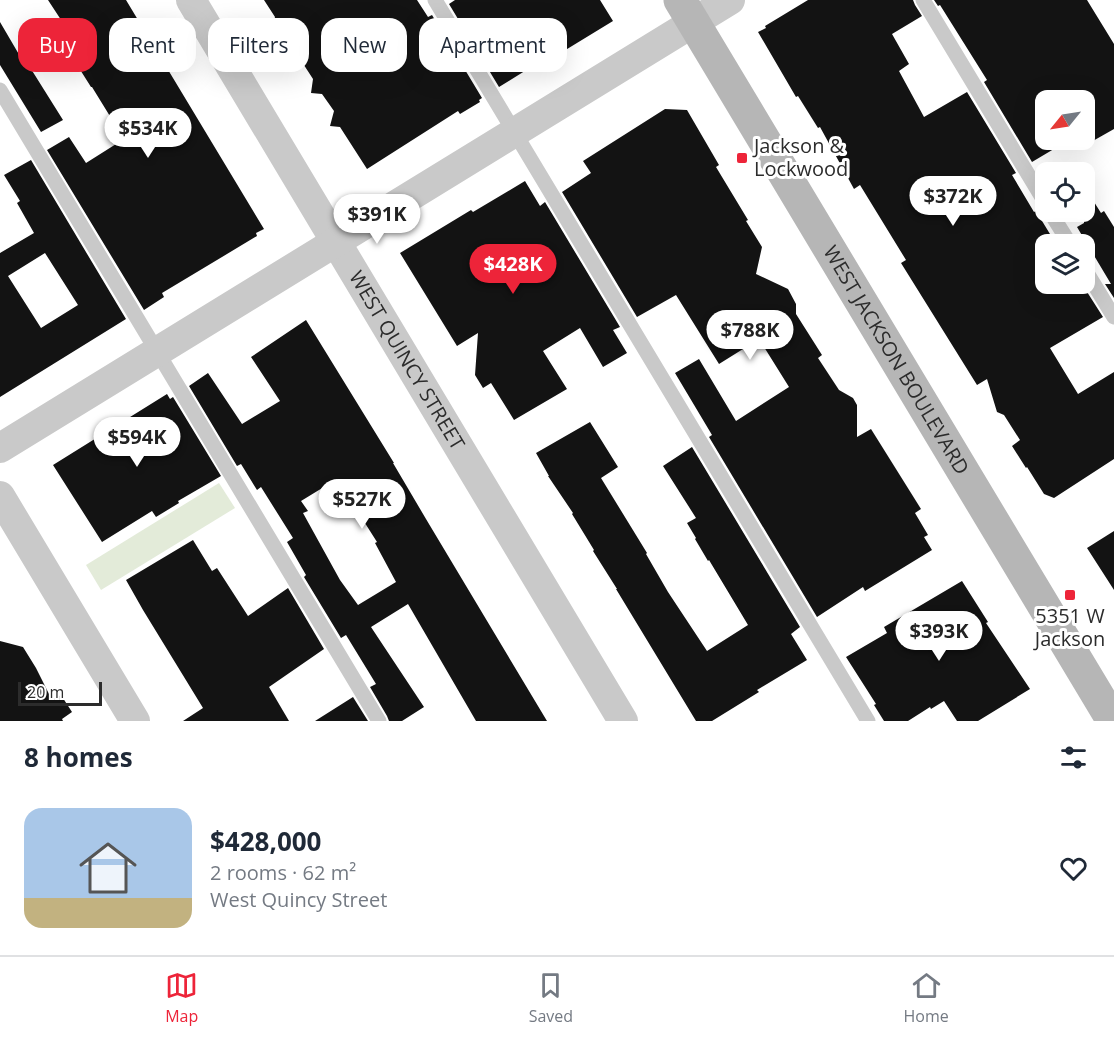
<!DOCTYPE html>
<meta charset="utf-8">
<style>
:root{--surface:#fff;--page:#f2f2f3;--text:#1f2937;--muted:#747a83;--line:#e0e1e3;--accent:#ed2439}
body{margin:0;font-family:"Open Sans",sans-serif;background:var(--page);color:var(--text);height:100vh;display:flex;flex-direction:column;font-size:22px;white-space:nowrap}
*{box-sizing:border-box;margin:0}
p{font-size:20px;color:var(--muted)}
.icon{flex:none;width:33px;height:33px;fill:none;stroke:currentColor;stroke-width:2;stroke-linecap:round;stroke-linejoin:round}
.map{position:relative;height:721px;overflow:hidden}
.details{display:flex;flex-direction:column;background:var(--surface);flex:1}
.details>*{flex:none}
.hud{position:absolute;left:18px;top:18px;width:600px;height:54px;display:flex;gap:12px}
.needle{width:39px;rotate:240deg}
.fabs{position:absolute;left:1035px;top:90px;display:grid;gap:12px}
.fabs a{display:grid;place-items:center;width:60px;height:60px;border-radius:12px;background:var(--surface);box-shadow:0 6px 24px #0002;font-size:30px}
.scale{position:absolute;left:18px;bottom:15px;width:84px;box-sizing:border-box;padding-left:6px;border:3px solid #2c2c2c;border-top:0;font-size:16px;line-height:21px;white-space:nowrap;color:#2c2c2c;-webkit-text-stroke:4px #fff;paint-order:stroke}
.price{position:absolute;translate:-50% -51px;padding:0 14px;border-radius:21px;background:#fff;color:#222;font-size:20px;line-height:39px;filter:drop-shadow(0 2px 3px #0008)}
.price::after{content:'';position:absolute;left:50%;top:36px;width:18px;height:14px;margin-left:-9px;background:inherit;clip-path:polygon(0 0,100% 0,50% 100%)}
.price.on{background:var(--accent);color:#fff}
ul{padding:0;list-style:none}
li{display:flex;align-items:center;gap:18px;height:150px;padding:0 24px}
li span{display:grid;place-items:center;flex:none;width:168px;height:120px;border-radius:18px;color:#555}
li>.icon{margin-inline-start:auto}
span .icon{width:72px;height:72px;fill:#fffc;stroke-width:1}
li b{font-size:26px}
h2{display:flex;justify-content:space-between;align-items:center;height:72px;padding:0 24px;font-size:26px}
.tag{padding:0 21px;border-radius:18px;background:var(--surface);box-shadow:0 6px 24px #0002;font-size:21px;line-height:54px}
.tag.on{background:var(--accent);color:#fff}
.tab-bar{display:flex;justify-content:space-around;align-items:center;height:84px;border-top:2px solid var(--line);background:var(--surface);font-size:16px;color:var(--muted)}
.tab-bar a{display:grid;justify-items:center;gap:3px}
.tab-bar .on{color:var(--accent)}
.map>svg:first-child{display:block}
.green{fill:#e3ebd9}
.building{fill:#131313;fill-rule:evenodd}
.lines{fill:none;stroke-linecap:round;stroke-linejoin:round}
.lane{stroke:#c9c9c9;stroke-width:15}
.street{stroke:#c9c9c9;stroke-width:30}
.secondary{stroke:#b6b6b6;stroke-width:33}
.poi-dot{fill:#ed2439;stroke:#fff;stroke-width:2}
.labels{text-anchor:middle;stroke-width:6;stroke-linejoin:round;paint-order:stroke}
.poi-label{font-size:20px;fill:#2c2c2c;stroke:#fff;text-anchor:start}
.street-label{font-size:20px;fill:#2c2c2c;stroke:#fff}
</style>
<div class="map">
<svg width="1114" height="721" viewBox="0 0 1114 721">
<rect width="100%" height="100%" fill="#fff"/>
<path class="green" d="M 219,483 L 235,508 L 101,590 L 86,565 Z"/>
<path class="building" d="M 48,0 L 126,0 L 264,229 L 256,233 L 257,236 L 162,293 L 164,297 L 144,310 L 47,150 L 69,137 L 86,163 L 124,139 L 92,87 L 91,87 L 67,49 L 73,44 L 64,30 L 67,29 Z
M 264,0 L 417,0 L 428,17 L 432,15 L 482,98 L 479,100 L 480,102 L 460,114 L 458,111 L 367,169 L 340,127 L 330,126 L 334,111 L 322,94 L 311,93 L 313,79 L 302,62 L 291,60 L 295,50 L 284,31 L 272,28 L 275,17 Z
M 455,0 L 600,0 L 613,21 L 554,57 L 552,54 L 499,87 L 449,4 Z
M 808,0 L 913,0 L 915,5 L 922,16 L 892,34 L 909,64 L 899,71 L 924,117 L 967,92 L 1016,173 L 1012,175 L 1034,212 L 1036,211 L 1053,239 L 1046,244 L 1046,284 L 1082,284 L 1103,317 L 1050,348 L 1078,394 L 1114,372 L 1114,459 L 1054,498 L 1044,494 L 1027,467 L 1026,468 L 1012,446 L 1020,440 L 1004,415 L 997,412 L 987,379 L 977,385 L 901,263 L 906,260 L 860,185 L 854,189 L 820,127 L 818,128 L 798,96 L 796,97 L 758,32 L 766,28 L 765,26 Z
M 934,0 L 1087,0 L 1114,44 L 1114,129 L 1084,146 L 1084,100 L 1046,100 L 1046,140 L 1069,140 L 1032,162 L 984,82 L 987,80 L 940,5 L 938,6 Z
M 0,22 L 24,63 L 26,61 L 63,120 L 41,132 L 0,65 Z
M 665,109 L 687,110 L 719,165 L 716,167 L 748,220 L 746,221 L 762,247 L 756,274 L 788,289 L 796,304 L 796,314 L 822,355 L 818,358 L 839,390 L 853,398 L 857,405 L 857,437 L 871,429 L 921,509 L 915,513 L 928,535 L 924,537 L 932,550 L 865,591 L 863,587 L 817,617 L 709,437 L 712,435 L 675,373 L 699,359 L 736,421 L 789,387 L 759,339 L 719,364 L 676,295 L 637,317 L 562,192 L 591,173 L 583,161 Z
M 31,160 L 126,319 L 0,397 L 0,253 L 34,233 L 17,203 L 20,201 L 4,175 ZM 45,253 L 78,305 L 41,328 L 8,276 Z
M 525,181 L 540,206 L 545,202 L 620,327 L 613,330 L 627,353 L 603,367 L 580,328 L 543,351 L 567,389 L 514,420 L 491,383 L 483,388 L 475,375 L 478,333 L 457,346 L 400,253 L 471,210 L 473,212 Z
M 1084,186 L 1101,213 L 1104,211 L 1114,227 L 1114,298 L 1105,284 L 1111,284 L 1077,227 L 1084,223 Z
M 306,320 L 394,463 L 393,463 L 426,519 L 547,721 L 476,721 L 408,604 L 371,627 L 424,707 L 402,721 L 389,721 L 387,716 L 370,687 L 376,684 L 346,635 L 341,638 L 304,577 L 306,575 L 287,542 L 293,538 L 261,487 L 257,490 L 241,464 L 237,466 L 189,386 L 208,373 L 242,424 L 280,401 L 251,357 ZM 337,479 L 377,542 L 375,543 L 396,582 L 358,605 L 340,580 L 303,513 L 308,511 L 301,501 Z
M 167,394 L 170,399 L 173,397 L 221,476 L 178,501 L 179,503 L 156,517 L 152,511 L 102,542 L 53,465 Z
M 590,422 L 618,467 L 601,478 L 647,553 L 646,554 L 668,592 L 707,651 L 748,625 L 709,560 L 708,561 L 695,539 L 696,538 L 687,523 L 696,518 L 663,466 L 692,447 L 800,627 L 791,634 L 807,660 L 757,690 L 759,692 L 712,721 L 696,721 L 616,589 L 617,589 L 593,551 L 594,550 L 572,514 L 573,513 L 548,476 L 549,476 L 536,453 Z
M 1114,531 L 1114,590 L 1087,548 Z
M 193,540 L 212,571 L 217,568 L 248,616 L 288,588 L 324,649 L 269,687 L 289,721 L 183,721 L 203,708 L 143,610 L 126,580 Z
M 962,581 L 988,622 L 986,623 L 1030,689 L 978,721 L 957,721 L 944,701 L 931,709 L 930,707 L 908,721 L 884,721 L 874,705 L 876,704 L 846,657 L 887,633 L 884,627 Z
M 0,641 L 23,647 L 36,668 L 52,700 L 61,695 L 72,712 L 62,719 L 63,721 L 0,721 Z
M 353,697 L 368,721 L 315,721 Z"/>
<g class="lines">
<path class="lane" d="M 435,0 L 868,721
M 923,0 L 1046,204
M 0,90 L 379,721
M 1050,212 L 1070,244
M 1084,268 L 1114,317"/>
<g class="street">
<path id="s1" d="M 191,0 L 623,721"/>
<path d="M 0,448 L 730,0"/>
<path d="M 0,496 L 135,721"/>
</g>
<path class="secondary" id="s2" d="M 680,0 L 1113,721"/>
</g>
<g class="poi-dot">
<rect x="736" y="152" width="12" height="12" rx="3"/>
<rect x="1064" y="589" width="12" height="12" rx="3"/>
</g>
<g class="labels">
<g class="poi-label">
<text x="754" y="153">Jackson &amp;<tspan x="754" dy="23">Lockwood</tspan></text>
<text x="1070" y="623" text-anchor="middle">5351 W<tspan x="1070" dy="23">Jackson</tspan></text>
</g>
<g class="street-label">
<text dy="7" stroke="none"><textPath href="#s1" startOffset="420">WEST QUINCY STREET</textPath></text>
<text dy="7" stroke="none"><textPath href="#s2" startOffset="420">WEST JACKSON BOULEVARD</textPath></text>
</g>
</g>
</svg>
<div class="fabs">
<a><svg class="needle" viewBox="-14 -14 28 28"><path d="M0-13l5 13h-10z" fill="#e53935"/><path d="M0 13l5-13h-10z" fill="#747a83"/></svg></a>
<a><svg class="icon" aria-label="locate" viewBox="0 0 24 24"><circle cx="12" cy="12" r="6"/><path d="M12 2v4M12 18v4M2 12h4M18 12h4"/></svg></a>
<a><svg class="icon" aria-label="layers" viewBox="0 0 24 24"><path d="M12 4l9 5-9 5-9-5zM3 14l9 5 9-5"/></svg></a>
</div>
<div class="scale">20 m</div>
<b class="price" style="left:148px;top:159px">$534K</b>
<b class="price" style="left:953px;top:227px">$372K</b>
<b class="price" style="left:377px;top:245px">$391K</b>
<b class="price on" style="left:513px;top:295px">$428K</b>
<b class="price" style="left:750px;top:361px">$788K</b>
<b class="price" style="left:137px;top:468px">$594K</b>
<b class="price" style="left:362px;top:530px">$527K</b>
<b class="price" style="left:939px;top:662px">$393K</b>
<div class="hud">
<a class="tag on">Buy</a>
<a class="tag">Rent</a>
<a class="tag">Filters</a>
<a class="tag">New</a>
<a class="tag">Apartment</a>
</div>
</div>
<section class="details">
<h2>8 homes<svg class="icon" aria-label="filters" viewBox="0 0 24 24"><path d="M4 7h16M4 17h16"/><circle cx="9" cy="7" r="2"/><circle cx="15" cy="17" r="2"/></svg></h2>
<ul>
<li><span style="background:linear-gradient(#a9c7e8 75%,#c2b280 0)"><svg class="icon" aria-label="home" viewBox="0 0 24 24"><path d="M3 11l9-7 9 7M6 9v11h12V9"/></svg></span><div><b>$428,000</b><p>2 rooms · 62 m²</p><p>West Quincy Street</p></div><svg class="icon" aria-label="heart" viewBox="0 0 24 24"><path d="M12 20l-8-8c-3-5 5-10 8-4 3-6 11-1 8 4z"/></svg></li>
</ul>
</section>
<nav class="tab-bar">
<a class="on"><svg class="icon" aria-label="map" viewBox="0 0 24 24"><path d="M3 6l6-2 6 2 6-2v14l-6 2-6-2-6 2zM9 4v14M15 6v14"/></svg>Map</a>
<a><svg class="icon" aria-label="saved" viewBox="0 0 24 24"><path d="M7 4h10v16l-5-4-5 4z"/></svg>Saved</a>
<a><svg class="icon" aria-label="home" viewBox="0 0 24 24"><path d="M3 11l9-7 9 7M6 9v11h12V9"/></svg>Home</a>
</nav>
